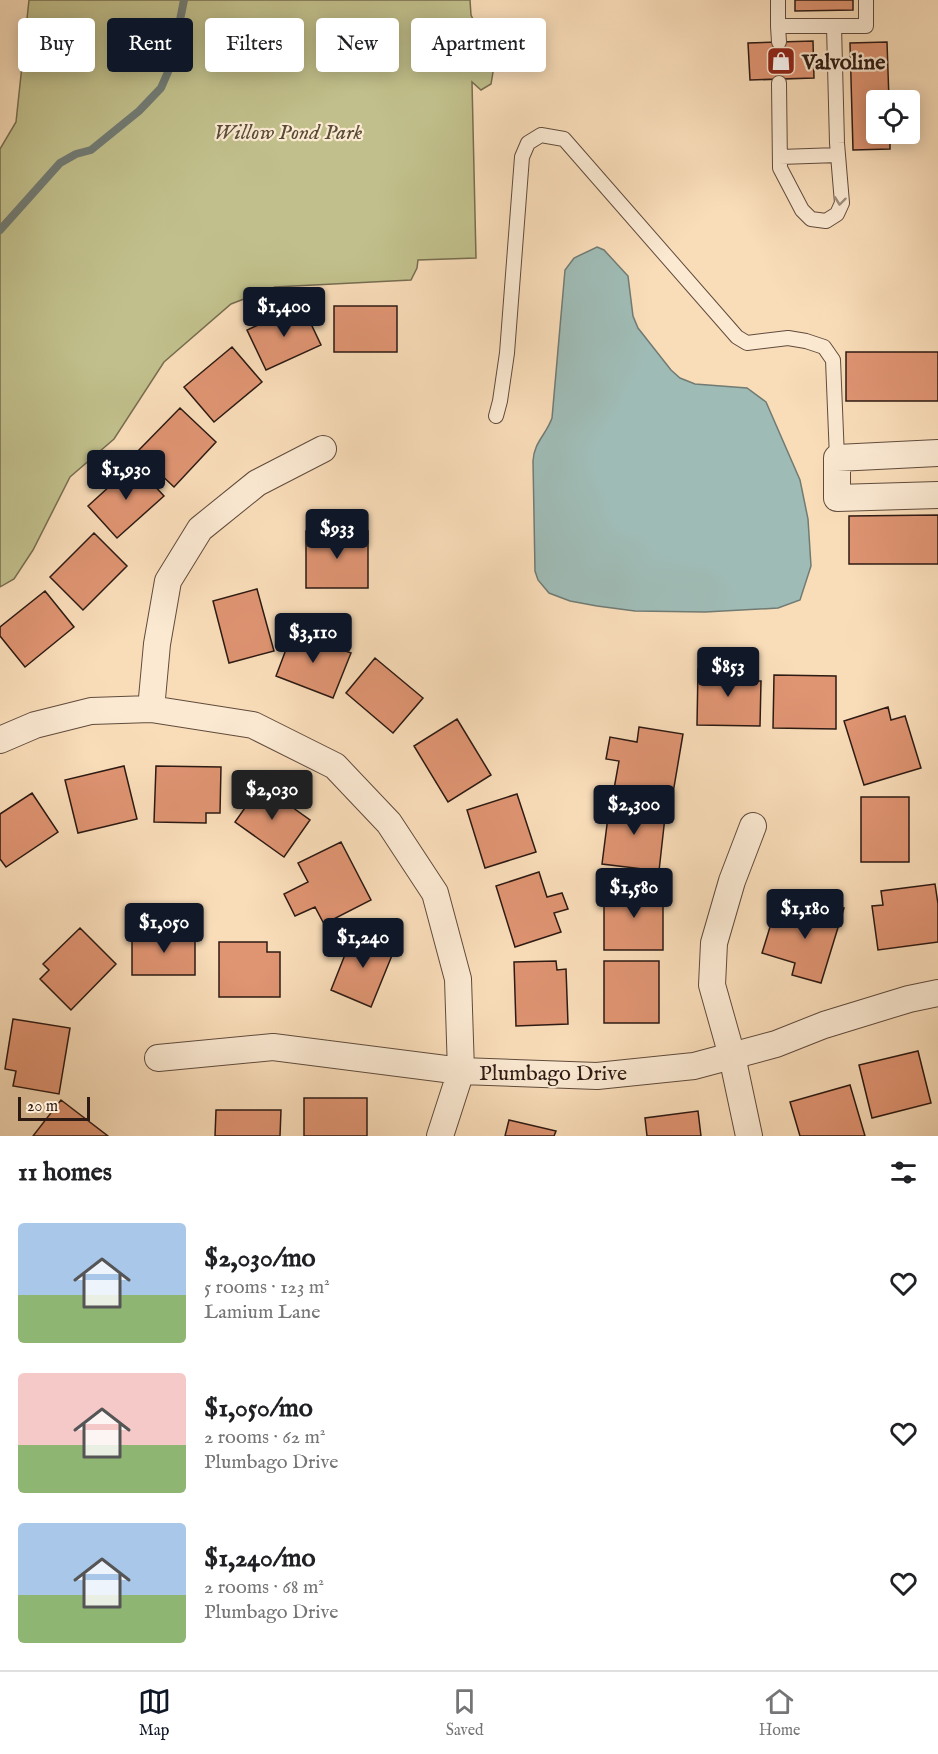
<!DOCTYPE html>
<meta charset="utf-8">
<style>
:root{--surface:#fff;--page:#f6f6f6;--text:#202124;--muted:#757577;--line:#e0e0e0;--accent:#111827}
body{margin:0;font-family:"IM FELL English",serif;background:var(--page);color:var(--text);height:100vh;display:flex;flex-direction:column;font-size:22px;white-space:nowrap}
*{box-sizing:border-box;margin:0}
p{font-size:20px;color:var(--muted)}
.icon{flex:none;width:33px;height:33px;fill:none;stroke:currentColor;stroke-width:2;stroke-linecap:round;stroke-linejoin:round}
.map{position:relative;height:1136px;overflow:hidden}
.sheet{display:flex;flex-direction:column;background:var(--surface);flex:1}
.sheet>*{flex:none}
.hud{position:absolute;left:18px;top:18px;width:600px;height:54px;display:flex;gap:12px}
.buttons{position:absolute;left:866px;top:90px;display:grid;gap:12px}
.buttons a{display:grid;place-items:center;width:54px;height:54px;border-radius:6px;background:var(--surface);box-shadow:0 3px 15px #0003;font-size:30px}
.scale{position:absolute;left:18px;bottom:15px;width:72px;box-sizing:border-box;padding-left:6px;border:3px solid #2d1a13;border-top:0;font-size:16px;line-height:21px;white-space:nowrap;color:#2d1a13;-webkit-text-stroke:4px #fbe9d2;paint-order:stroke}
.price{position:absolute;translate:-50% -51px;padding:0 14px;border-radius:6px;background:var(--accent);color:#fff;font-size:20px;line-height:39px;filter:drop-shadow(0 2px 3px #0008)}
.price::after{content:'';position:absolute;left:50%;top:36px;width:18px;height:14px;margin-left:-9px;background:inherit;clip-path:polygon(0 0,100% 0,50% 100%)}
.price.active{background:#222;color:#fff}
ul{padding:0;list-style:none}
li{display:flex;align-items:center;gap:18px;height:150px;padding:0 18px}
li span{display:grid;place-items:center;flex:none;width:168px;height:120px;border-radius:6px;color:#555}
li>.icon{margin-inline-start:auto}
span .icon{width:72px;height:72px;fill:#fffc;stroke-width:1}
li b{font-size:26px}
h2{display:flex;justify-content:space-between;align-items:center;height:72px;padding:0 18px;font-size:26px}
.pill{padding:0 21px;border-radius:6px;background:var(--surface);box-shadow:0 3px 15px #0003;font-size:21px;line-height:54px}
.pill.active{background:var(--accent);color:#fff}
.dock{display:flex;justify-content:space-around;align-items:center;height:84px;border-top:2px solid var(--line);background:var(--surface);font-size:16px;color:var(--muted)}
.dock a{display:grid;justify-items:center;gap:3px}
.dock .active{color:var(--accent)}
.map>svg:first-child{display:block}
.green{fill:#c1c08c;stroke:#776d50;stroke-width:1.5}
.water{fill:#9fbbb5;stroke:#717b74;stroke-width:1.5}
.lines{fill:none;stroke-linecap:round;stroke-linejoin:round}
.stream{stroke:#717b74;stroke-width:8}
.building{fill:#df9472;stroke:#2d1a13;stroke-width:1.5}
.lane-casing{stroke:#604b3c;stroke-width:16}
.street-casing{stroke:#604b3c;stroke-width:28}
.lane{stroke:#fbe9d2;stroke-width:14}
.street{stroke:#fbe9d2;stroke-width:26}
.oneway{stroke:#9e8c7c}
.labels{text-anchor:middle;stroke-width:4.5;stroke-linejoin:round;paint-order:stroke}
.poi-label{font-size:22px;font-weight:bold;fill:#2d1a13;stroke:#fbe9d2;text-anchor:start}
.park-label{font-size:22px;font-style:italic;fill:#594c37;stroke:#fbe9d2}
.street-label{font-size:22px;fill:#2d1a13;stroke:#fbe9d2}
</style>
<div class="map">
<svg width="938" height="1136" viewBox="0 0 938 1136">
<rect width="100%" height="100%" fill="#f9ddb9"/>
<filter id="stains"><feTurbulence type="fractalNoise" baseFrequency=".00333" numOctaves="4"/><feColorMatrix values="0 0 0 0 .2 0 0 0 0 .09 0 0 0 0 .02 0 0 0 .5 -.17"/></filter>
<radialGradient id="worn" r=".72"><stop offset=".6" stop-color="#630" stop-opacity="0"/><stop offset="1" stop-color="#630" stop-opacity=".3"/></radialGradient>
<path class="green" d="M 29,0 L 470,0 L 471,15 L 481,36 L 493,72 L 491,84 L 481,90 L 472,82 L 476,258 L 418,260 L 417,268 L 411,280 L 275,287 L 231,304 L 164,362 L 114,439 L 70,477 L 33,550 L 14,579 L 0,587 L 0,149 L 16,122 Z"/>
<path class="water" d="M 597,247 L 604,250 L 628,276 L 633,316 L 638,328 L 671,370 L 680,378 L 695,384 L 747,388 L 766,402 L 800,480 L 808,519 L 811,566 L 800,600 L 778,608 L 705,612 L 635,611 L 597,606 L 570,601 L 549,593 L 538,580 L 535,571 L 533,461 C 534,442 546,435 552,418 L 565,270 L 574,258 Z"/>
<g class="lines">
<path class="stream" d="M 0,230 L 60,163 L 76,154 L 91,150 L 139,111 L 161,88 L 171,65 L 184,0"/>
</g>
<path class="building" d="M 795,0 L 853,0 L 853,10 L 795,11 Z
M 813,41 L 814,78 L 750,80 L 748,43 Z
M 887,42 L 889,100 L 876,100 L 876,134 L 890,134 L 890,149 L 853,150 L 850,43 Z
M 302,305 L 321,345 L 266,370 L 247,330 Z
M 334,306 L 397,306 L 397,352 L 334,352 Z
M 232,347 L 262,382 L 214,422 L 184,387 Z
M 846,352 L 938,352 L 938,401 L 846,401 Z
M 180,408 L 216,442 L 174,487 L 137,452 Z
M 134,464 L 164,496 L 117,538 L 88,506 Z
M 938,515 L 938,564 L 849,564 L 849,516 Z
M 306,531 L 368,531 L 368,588 L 306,588 Z
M 94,533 L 127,566 L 83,610 L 50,577 Z
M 257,589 L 274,651 L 229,663 L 213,601 Z
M 45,591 L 74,627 L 25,667 L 0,636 L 0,627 Z
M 293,631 L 351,653 L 333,698 L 276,676 Z
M 375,658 L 423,698 L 393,733 L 346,693 Z
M 698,669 L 752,670 L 752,681 L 761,681 L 760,726 L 697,725 Z
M 774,675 L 836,676 L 836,729 L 773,728 Z
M 888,707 L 891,720 L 905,716 L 921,768 L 864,785 L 844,721 Z
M 457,719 L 491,775 L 448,802 L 414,746 Z
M 639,727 L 683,734 L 672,799 L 614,789 L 619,761 L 606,759 L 610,737 L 637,742 Z
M 124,766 L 137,819 L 78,833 L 65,780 Z
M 156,766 L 221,767 L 220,813 L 206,813 L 206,823 L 154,822 Z
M 261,785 L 310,820 L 284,857 L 235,822 Z
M 32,793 L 58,832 L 6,867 L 0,859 L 0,814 Z
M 517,794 L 536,852 L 485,868 L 467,810 Z
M 861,797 L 909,797 L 909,862 L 861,862 Z
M 610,801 L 666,808 L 659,871 L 602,864 Z
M 341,842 L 371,900 L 324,924 L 315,907 L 295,916 L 284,894 L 308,882 L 298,863 Z
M 539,872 L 547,897 L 562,893 L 568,909 L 554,913 L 561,932 L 515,947 L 496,886 Z
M 935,884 L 938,904 L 938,942 L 878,950 L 872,906 L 883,905 L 881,891 Z
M 604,888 L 663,888 L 663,950 L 604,950 Z
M 823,901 L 844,908 L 821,983 L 792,975 L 795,963 L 762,953 L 774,914 L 789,919 L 793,907 L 818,915 Z
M 80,928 L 116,964 L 71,1010 L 40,979 L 49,970 L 43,964 Z
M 132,932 L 195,932 L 195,975 L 132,975 Z
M 354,932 L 395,948 L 371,1007 L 331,990 Z
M 219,942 L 267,942 L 267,952 L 280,952 L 280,997 L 219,997 Z
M 556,961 L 557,970 L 566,969 L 568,1024 L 516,1026 L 514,962 Z
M 604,961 L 659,961 L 659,1023 L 604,1023 Z
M 13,1019 L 70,1028 L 59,1094 L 13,1086 L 16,1071 L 5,1069 Z
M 918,1051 L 931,1103 L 872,1118 L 859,1065 Z
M 850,1085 L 865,1136 L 800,1136 L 790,1102 Z
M 304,1098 L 367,1098 L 367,1136 L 304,1136 Z
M 61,1100 L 108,1136 L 33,1136 Z
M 216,1110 L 281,1110 L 280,1136 L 215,1136 Z
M 698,1111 L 701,1136 L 647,1136 L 645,1118 Z
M 509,1120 L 556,1131 L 554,1136 L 505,1136 Z"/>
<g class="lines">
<g class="lane-casing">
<path id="lane" d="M 778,0 L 778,26 L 866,26 L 866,0
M 778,26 L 779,42
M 779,83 L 780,168 L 802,210 L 811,219 L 826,221 L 837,214 L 842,203 L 837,143 L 834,26
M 780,157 L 838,155
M 496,416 L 500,401 L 507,353 L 522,157 L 528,143 L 541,135 L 564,139 L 737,337 L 747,343 L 788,338 L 806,341 L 824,347 L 833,360 L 837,458"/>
</g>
<g class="street-casing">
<path id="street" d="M 938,453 L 837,458 L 837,498 L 938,495
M 151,709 L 157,644 L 168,581 L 200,529 L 257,483 L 323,449
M 0,740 L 35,725 L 91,711 L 151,709 L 253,725 L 335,766 L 389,823 L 435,893 L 458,979 L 461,1071 L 440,1136
M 158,1058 L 273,1047 L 461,1071 L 597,1076 L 694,1066 L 776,1044 L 824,1025 L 909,999 L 938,993
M 749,1136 L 732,1056 L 712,985 L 714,943 L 732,881 L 753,826"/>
</g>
<use href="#lane" class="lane"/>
<use href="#street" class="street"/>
</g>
<defs><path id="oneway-chevron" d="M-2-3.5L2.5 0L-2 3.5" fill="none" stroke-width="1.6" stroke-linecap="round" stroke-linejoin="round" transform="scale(1.5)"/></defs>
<use class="oneway" href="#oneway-chevron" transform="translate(840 201) rotate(97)"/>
<defs>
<g id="shop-square" transform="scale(1.5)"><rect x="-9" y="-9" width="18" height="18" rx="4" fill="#8f2418" stroke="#fbe9d2"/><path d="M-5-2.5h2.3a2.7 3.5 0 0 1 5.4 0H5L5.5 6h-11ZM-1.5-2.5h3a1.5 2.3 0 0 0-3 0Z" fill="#fff"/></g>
</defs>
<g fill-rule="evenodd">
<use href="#shop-square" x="781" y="61"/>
</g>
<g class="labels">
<g class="poi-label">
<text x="802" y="69">Valvoline</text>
</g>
<g class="park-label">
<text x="288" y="139">Willow Pond Park</text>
</g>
<g class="street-label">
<text x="553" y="1080">Plumbago Drive</text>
</g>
</g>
<rect width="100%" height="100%" filter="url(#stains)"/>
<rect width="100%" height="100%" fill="url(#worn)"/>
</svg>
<div class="buttons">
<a><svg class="icon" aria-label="locate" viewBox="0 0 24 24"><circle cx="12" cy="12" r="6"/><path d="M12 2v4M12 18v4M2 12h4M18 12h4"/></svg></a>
</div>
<div class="scale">20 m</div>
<b class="price" style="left:284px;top:338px">$1,400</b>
<b class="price" style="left:126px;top:501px">$1,930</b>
<b class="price" style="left:337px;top:560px">$933</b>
<b class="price" style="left:313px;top:664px">$3,110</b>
<b class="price" style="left:728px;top:698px">$853</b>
<b class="price active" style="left:272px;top:821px">$2,030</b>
<b class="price" style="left:634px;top:836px">$2,300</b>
<b class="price" style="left:634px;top:919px">$1,580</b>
<b class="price" style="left:805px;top:940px">$1,180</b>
<b class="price" style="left:164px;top:954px">$1,050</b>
<b class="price" style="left:363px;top:969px">$1,240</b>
<div class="hud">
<a class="pill">Buy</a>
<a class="pill active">Rent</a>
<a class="pill">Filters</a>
<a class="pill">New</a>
<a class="pill">Apartment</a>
</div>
</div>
<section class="sheet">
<h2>11 homes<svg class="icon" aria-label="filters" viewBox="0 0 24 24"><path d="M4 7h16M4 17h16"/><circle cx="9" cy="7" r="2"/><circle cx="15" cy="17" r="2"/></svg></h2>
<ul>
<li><span style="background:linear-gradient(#a9c7e8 60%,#8fb573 0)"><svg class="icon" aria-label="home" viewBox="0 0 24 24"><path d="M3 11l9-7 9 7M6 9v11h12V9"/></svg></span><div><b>$2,030/mo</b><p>5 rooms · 123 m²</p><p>Lamium Lane</p></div><svg class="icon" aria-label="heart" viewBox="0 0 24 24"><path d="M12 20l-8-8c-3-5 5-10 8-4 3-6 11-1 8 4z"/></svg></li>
<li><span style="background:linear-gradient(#f6c9c9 60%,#8fb573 0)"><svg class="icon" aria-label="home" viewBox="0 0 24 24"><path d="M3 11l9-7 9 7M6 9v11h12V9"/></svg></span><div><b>$1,050/mo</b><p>2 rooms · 62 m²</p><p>Plumbago Drive</p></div><svg class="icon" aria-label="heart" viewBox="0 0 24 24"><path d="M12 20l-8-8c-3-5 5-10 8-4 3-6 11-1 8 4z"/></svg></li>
<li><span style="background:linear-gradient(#a9c7e8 60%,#8fb573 0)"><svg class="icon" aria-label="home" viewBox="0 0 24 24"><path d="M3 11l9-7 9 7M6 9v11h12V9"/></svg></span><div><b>$1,240/mo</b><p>2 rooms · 68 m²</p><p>Plumbago Drive</p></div><svg class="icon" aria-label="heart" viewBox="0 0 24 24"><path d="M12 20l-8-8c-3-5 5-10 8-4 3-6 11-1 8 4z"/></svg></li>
</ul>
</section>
<nav class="dock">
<a class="active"><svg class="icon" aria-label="map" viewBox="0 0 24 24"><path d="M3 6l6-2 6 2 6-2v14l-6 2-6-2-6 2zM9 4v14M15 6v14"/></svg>Map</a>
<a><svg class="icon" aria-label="saved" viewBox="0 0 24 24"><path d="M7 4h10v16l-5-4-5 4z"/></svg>Saved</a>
<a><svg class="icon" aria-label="home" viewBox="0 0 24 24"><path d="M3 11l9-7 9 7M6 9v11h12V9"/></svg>Home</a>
</nav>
